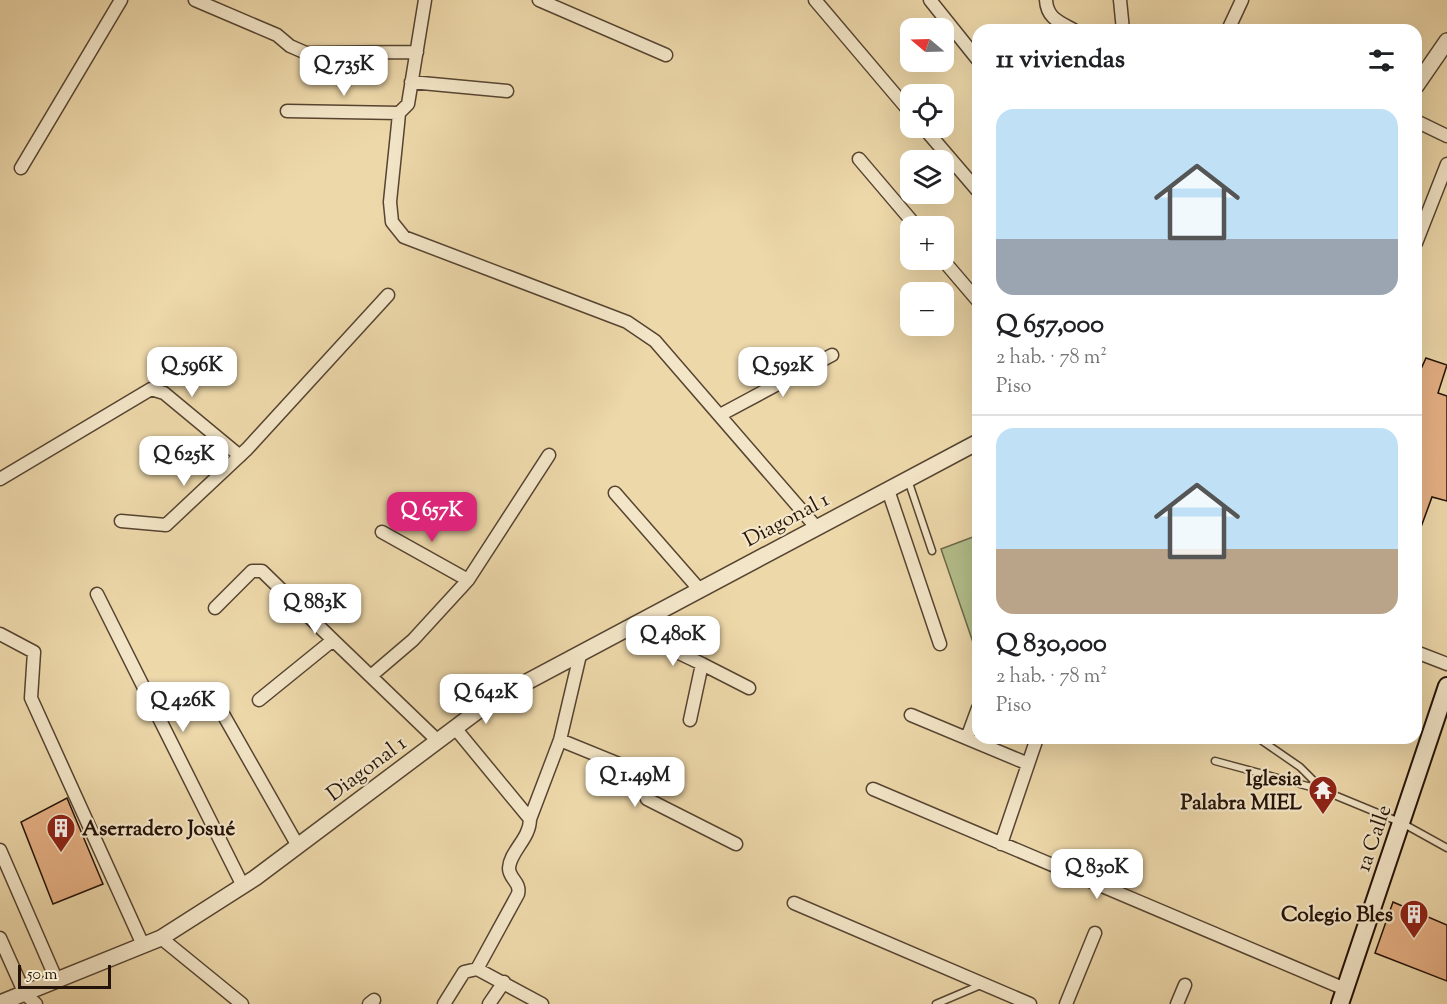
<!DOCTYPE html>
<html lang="es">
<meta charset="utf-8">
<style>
:root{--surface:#fff;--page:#f6f6f6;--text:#202124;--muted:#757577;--line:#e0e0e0;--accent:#db2777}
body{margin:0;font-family:"Sorts Mill Goudy",serif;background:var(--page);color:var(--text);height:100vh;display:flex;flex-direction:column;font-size:22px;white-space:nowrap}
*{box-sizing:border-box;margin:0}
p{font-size:20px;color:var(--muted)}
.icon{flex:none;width:33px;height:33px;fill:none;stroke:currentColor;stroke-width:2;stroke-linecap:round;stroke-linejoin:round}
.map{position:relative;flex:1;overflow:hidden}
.sheet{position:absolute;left:972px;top:24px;width:450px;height:720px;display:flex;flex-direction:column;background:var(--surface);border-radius:18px;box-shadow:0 6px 24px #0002}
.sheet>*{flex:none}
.needle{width:39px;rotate:289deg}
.fabs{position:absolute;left:900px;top:18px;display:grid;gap:12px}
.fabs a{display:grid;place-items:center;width:54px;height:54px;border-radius:12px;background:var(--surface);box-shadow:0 6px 24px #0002;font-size:30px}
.scale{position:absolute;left:18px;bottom:15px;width:93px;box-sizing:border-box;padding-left:6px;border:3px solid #241309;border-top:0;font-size:16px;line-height:21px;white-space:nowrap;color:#241309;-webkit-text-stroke:4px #f3e6c8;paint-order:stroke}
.price{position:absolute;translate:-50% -51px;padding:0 14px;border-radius:12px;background:#fff;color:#222;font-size:20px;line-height:39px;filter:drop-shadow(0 2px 3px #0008)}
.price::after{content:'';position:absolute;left:50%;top:36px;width:18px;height:14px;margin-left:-9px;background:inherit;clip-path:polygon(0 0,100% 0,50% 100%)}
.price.selected{background:var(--accent);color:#fff}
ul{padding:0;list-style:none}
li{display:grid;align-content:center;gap:12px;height:318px;padding:0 24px}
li+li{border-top:2px solid var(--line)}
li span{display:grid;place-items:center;height:186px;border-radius:18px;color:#555}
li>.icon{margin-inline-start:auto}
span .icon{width:108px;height:108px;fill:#fffc;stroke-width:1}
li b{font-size:26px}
h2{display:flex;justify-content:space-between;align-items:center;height:72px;padding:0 24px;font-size:26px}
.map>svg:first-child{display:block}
.green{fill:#b4bf8b;stroke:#6c694a;stroke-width:1.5}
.building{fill:#e6b185;stroke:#241309;stroke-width:1.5}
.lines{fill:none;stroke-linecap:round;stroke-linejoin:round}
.service-casing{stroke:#564431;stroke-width:9}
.minor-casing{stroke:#564431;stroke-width:15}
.tertiary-casing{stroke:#564431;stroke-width:18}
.secondary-casing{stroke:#241309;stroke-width:20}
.service{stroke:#f3e6c8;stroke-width:6}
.minor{stroke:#f3e6c8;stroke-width:12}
.tertiary{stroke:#f3e6c8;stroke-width:15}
.secondary{stroke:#f3e6c8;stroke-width:16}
.labels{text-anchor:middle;stroke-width:4.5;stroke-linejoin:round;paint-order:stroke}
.street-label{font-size:21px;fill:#241309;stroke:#f3e6c8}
.poi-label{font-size:21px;font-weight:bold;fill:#241309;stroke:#f3e6c8;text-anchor:end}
</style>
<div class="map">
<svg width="1447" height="1004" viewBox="0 0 1447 1004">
<rect width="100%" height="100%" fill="#edd8aa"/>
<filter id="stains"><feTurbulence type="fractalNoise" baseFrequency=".00333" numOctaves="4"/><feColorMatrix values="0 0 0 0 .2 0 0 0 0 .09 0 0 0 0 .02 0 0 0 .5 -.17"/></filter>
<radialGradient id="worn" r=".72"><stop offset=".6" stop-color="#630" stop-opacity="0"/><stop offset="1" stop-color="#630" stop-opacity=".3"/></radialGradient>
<path class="green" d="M 978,535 L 978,657 L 941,549 Z"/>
<path class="building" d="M 1426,358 L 1447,365 L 1438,393 L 1447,396 L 1447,501 L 1432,497 L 1417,538 L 1416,380 Z
M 67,798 L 103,884 L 53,904 L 21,822 Z
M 1393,902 L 1447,925 L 1447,981 L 1375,953 Z"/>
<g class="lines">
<g class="service-casing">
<path id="service" d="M 908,480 L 932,551
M 1258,738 L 1300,767 L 1322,789
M 1215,761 L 1322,790 L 1402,823 L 1447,848
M 936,1004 L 983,984"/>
</g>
<g class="minor-casing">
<path id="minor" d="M 195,0 L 277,35 L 290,46 L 306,53 L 417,52
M 425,0 L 408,104 L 399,113 L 398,124 L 390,202 L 392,222 L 404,237 L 627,322 L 655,341 L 816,527
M 539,0 L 666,55
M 815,0 L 910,112
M 930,0 L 978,60
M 1046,0 C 1047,18 1059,22 1074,30
M 1120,0 L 1123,30
M 1228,30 L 1242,0
M 411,82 L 507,91
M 287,111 L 399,113
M 1416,121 L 1447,136
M 924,128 L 978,191
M 859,159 L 916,226
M 21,168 L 121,0
M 1416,243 L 1447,164
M 943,260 L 978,301
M 720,415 L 832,355
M 0,479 L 151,389 L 164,393 L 240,456
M 888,490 L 940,644
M 615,493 L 699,589
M 121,521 L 166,525 L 247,449 L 388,295
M 382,532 L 468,580
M 97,594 L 243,886
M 215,608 L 252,571 L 262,571 L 333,640
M 627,628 L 702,664 L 690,720
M 0,634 L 34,652 L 31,698 L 143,945
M 1416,652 L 1447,664
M 702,664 L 749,688
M 372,675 L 413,640 L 468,580 L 549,455
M 215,700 L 298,846
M 259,700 L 333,640 L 438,741
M 911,715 L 1026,763
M 455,728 L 530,819 C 530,839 510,851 509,868 C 509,879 521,882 518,894 L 477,969
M 967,738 L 978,708
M 560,740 L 641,773 L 649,781 L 644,792 L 647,799 L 736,844
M 873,789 L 1345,989
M 530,819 L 560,740 L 580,655
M 1001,844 L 1037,738
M 0,850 L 57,981
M 794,903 L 1030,1004
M 0,938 L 25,994 L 36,1004
M 161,938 L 242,1004
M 369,1004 L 374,1000
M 444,1004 L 464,972 L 477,969 L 542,1004
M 489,1004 L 504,982
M 1066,1004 L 1095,933
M 1177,1004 L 1185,985"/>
</g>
<g class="tertiary-casing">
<path id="tertiary" d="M 1416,86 L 1447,41
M 0,1003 L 161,938 L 255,878 L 491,701 L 978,442"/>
</g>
<g class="secondary-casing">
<path id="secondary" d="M 1340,1004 L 1447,686"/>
</g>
<use href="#service" class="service"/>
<use href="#minor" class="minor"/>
<use href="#tertiary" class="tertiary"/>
<use href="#secondary" class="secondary"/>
</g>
<defs>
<g id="temple-pin" transform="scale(1.5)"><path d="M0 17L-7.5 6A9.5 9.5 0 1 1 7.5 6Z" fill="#8f2418" stroke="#f3e6c8"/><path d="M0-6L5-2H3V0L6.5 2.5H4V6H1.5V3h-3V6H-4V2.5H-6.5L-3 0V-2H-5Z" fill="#fff"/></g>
<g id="building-pin" transform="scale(1.5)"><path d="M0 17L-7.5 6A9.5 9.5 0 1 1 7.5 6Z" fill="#8f2418" stroke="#f3e6c8"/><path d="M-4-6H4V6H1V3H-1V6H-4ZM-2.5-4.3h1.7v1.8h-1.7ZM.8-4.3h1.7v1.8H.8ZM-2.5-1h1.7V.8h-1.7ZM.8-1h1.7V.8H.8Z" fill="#fff"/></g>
</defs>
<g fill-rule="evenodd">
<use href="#temple-pin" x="1323" y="790"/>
<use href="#building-pin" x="61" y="828"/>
<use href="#building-pin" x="1414" y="914"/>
</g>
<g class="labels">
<g class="street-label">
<text transform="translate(786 519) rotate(-28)" y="7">Diagonal 1</text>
<text transform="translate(366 768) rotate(-37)" y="7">Diagonal 1</text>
<text transform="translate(1373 838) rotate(-71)" y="7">1a Calle</text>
</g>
<g class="poi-label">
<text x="1302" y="785">Iglesia<tspan x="1302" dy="24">Palabra MIEL</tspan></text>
<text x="82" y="835" text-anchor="start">Aserradero Josué</text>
<text x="1393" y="921">Colegio Bles</text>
</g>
</g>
<rect width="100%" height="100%" filter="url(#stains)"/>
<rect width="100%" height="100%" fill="url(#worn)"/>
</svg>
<div class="fabs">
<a><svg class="needle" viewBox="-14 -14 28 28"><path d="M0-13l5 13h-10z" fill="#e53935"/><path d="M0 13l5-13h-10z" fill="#757577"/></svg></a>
<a><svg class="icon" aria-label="locate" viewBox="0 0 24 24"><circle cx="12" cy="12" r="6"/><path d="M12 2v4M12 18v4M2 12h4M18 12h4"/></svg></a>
<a><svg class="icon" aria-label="layers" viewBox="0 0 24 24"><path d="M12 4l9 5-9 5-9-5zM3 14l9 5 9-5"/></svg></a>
<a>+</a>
<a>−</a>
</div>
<div class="scale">50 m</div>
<b class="price" style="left:344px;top:97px">Q 735K</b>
<b class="price" style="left:192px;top:398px">Q 596K</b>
<b class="price" style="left:783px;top:398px">Q 592K</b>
<b class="price" style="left:184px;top:487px">Q 625K</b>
<b class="price selected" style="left:432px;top:543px">Q 657K</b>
<b class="price" style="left:315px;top:635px">Q 883K</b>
<b class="price" style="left:673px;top:667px">Q 480K</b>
<b class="price" style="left:486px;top:725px">Q 642K</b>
<b class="price" style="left:183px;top:733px">Q 426K</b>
<b class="price" style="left:635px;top:808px">Q 1.49M</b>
<b class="price" style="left:1097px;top:900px">Q 830K</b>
<section class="sheet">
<h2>11 viviendas<svg class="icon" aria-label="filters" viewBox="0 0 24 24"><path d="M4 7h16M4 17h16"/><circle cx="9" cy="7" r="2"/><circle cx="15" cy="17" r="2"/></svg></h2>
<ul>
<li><span style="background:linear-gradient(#bfe0f5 70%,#9aa5b1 0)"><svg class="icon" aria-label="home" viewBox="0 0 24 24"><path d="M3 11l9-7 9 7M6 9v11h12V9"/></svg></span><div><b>Q 657,000</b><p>2 hab. · 78 m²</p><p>Piso</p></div></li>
<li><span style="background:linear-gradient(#bfe0f5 65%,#b9a48a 0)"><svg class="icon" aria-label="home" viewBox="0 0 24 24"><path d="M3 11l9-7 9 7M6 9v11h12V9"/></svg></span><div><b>Q 830,000</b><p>2 hab. · 78 m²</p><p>Piso</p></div></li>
</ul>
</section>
</div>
